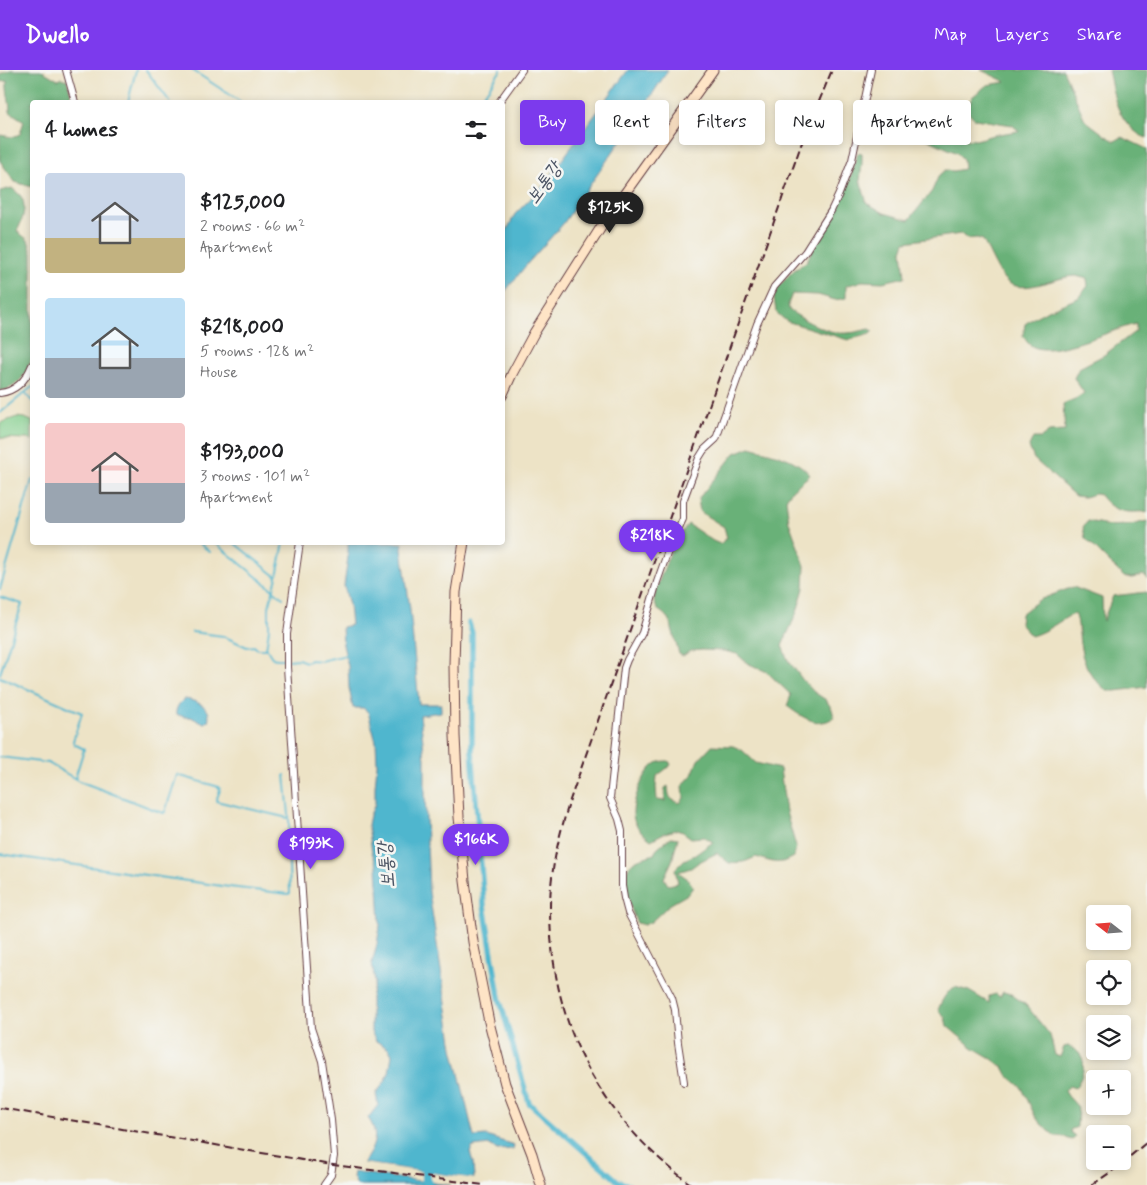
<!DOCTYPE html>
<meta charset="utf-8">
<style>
:root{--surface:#fff;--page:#f2f2f2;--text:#202124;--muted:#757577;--accent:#7c3aed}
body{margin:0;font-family:Mynerve,"Poor Story",sans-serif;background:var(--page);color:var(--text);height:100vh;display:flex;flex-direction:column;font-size:19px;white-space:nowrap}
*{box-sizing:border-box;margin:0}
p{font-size:16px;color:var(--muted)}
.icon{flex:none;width:28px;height:28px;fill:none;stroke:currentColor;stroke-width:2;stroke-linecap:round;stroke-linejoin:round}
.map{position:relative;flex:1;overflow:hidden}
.details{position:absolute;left:30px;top:30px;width:475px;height:445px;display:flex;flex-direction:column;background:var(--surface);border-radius:5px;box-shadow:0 2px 8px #0003}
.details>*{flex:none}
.top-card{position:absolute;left:520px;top:30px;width:475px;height:45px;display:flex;gap:10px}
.needle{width:32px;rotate:287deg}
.controls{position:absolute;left:1086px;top:835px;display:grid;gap:10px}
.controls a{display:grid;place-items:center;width:45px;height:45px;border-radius:5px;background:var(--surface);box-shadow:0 2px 8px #0003;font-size:25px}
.price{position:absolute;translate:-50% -42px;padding:0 11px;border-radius:18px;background:var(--accent);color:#fff;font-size:16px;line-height:32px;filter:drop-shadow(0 1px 2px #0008)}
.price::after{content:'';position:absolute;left:50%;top:30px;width:15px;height:11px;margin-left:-8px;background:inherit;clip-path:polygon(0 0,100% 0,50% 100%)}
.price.active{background:#222;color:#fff}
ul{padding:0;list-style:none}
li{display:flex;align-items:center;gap:15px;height:125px;padding:0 15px}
li span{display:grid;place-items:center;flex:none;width:140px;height:100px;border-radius:5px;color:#555}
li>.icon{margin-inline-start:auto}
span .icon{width:60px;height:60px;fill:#fffc;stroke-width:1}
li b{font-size:21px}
h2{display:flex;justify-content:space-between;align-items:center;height:60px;padding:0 15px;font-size:21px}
.chip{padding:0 18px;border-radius:5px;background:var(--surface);box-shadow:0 2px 8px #0003;font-size:18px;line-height:45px}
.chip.active{background:var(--accent);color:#fff}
header{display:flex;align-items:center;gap:30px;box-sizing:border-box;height:70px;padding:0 25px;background:var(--accent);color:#fff}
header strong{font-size:24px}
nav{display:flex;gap:28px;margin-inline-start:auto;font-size:18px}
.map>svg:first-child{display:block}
.green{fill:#82ce8c;stroke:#66765c}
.forest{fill:#69b178;stroke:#5a6852}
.water{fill:#50b6ce;stroke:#4d6a7c}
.pier{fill:#ede3c6}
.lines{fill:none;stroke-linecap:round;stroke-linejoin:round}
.stream{stroke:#50b6ce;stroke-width:2}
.canal{stroke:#50b6ce;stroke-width:5.5}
.river{stroke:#50b6ce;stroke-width:10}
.street-casing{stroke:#623c42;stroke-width:8}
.secondary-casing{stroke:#623c42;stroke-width:11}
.street{stroke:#fff;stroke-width:6}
.secondary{stroke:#fee4c6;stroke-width:9}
.rail{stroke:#4a1f2b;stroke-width:2;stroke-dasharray:8 4;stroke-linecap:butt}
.labels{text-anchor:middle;stroke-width:5;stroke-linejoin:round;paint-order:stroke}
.water-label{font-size:19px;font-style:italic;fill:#4c5464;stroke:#f6f6f2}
</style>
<header>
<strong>Dwello</strong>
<nav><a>Map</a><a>Layers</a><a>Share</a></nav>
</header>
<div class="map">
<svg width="1147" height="1115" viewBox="0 0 1147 1115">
<rect width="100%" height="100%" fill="#f6f6f2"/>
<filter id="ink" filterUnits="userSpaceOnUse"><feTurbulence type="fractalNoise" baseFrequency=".02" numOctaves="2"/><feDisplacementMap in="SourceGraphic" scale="10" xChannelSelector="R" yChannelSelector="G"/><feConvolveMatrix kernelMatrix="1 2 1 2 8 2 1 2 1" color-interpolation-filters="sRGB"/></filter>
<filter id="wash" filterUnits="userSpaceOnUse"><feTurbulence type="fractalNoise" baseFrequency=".0096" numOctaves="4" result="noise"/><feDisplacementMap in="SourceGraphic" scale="20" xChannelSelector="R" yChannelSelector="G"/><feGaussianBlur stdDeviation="1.12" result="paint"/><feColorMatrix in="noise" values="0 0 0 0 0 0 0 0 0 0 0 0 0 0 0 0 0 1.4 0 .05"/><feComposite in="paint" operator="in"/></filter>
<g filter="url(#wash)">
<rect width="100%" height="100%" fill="#ede3c6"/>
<path class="green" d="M 17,347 L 24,348 L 32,351 L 32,370 L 27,369 L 0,368 L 0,353 Z"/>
<path class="forest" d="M 11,0 L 41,0 L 58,10 L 61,8 L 67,10 L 73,32 L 32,32 L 32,117 L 15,112 L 0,91 L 0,65 L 12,67 L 20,64 L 24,51 L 10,42 C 10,31 6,22 7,11 L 0,12 L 0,4 Z
M 981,0 L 1063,0 L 1085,50 L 1106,66 L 1115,71 L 1122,67 L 1147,79 L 1147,443 C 1142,441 1140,442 1135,442 C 1120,443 1108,437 1100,425 L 1095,424 L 1084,427 L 1075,426 L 1034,389 L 1029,377 L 1033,368 L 1041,368 L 1049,362 L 1065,361 L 1063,334 L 1077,328 L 1084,323 L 1074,308 L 1079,298 L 1104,285 L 1136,261 L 1136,254 C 1112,259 1050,290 1030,275 C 1027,273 1025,268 1023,266 L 1025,254 L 1035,247 L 1046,241 L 1078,228 L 1088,216 L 1087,209 C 1084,208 1080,207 1076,206 C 1055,206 1021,228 1004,209 C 996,199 989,182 983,170 L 977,168 L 967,169 L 961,164 L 905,172 L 902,181 L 905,207 L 883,212 L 862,211 L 846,216 L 846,228 L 835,230 L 818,225 L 792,224 L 788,234 L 789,240 C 803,250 830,265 847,263 C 855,263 863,260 870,259 L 873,261 L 870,264 L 848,270 L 786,251 L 776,242 L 774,228 L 779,216 L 793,201 L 807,191 L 815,173 L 835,140 L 847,119 L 858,83 L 862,84 L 862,94 L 860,110 L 867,133 L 884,143 L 909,150 L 932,121 L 939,105 L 945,100 L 953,101 L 964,99 L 963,89 L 957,83 L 923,67 L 920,61 L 950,66 L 961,69 L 976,70 L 993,65 L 1019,61 L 1012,55 L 975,49 L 967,41 L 972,27 L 987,15 L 1006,12 Z
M 1108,0 L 1147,0 L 1147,68 C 1135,65 1123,50 1118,38 C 1113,27 1111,12 1108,0 Z
M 12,118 C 15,121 20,124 22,128 C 27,138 22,152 17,161 L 28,170 L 32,182 L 32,287 C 27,304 18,318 0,321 L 0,121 Z
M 750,377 C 771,383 796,387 810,405 L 792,420 L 786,429 L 789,452 L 805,496 L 804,518 L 797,542 L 782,576 L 788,590 L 802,609 L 814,622 L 826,630 L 832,639 L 834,647 C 819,660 799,645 787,636 L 791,625 L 767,602 L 747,593 L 737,584 L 724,581 L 702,580 L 690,581 L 683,586 L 679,584 L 670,551 L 664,544 L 657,539 L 654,531 L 656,519 L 672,478 L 688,454 L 713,471 L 720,474 L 727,468 L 724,457 L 700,442 L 698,429 L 735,383 Z
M 1088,451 L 1103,454 L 1103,456 L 1131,455 L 1147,451 L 1147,509 L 1144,505 L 1132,508 L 1124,507 L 1085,468 L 1083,457 Z
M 1073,517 L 1102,528 L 1103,551 L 1113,526 L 1147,522 L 1147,617 L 1116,621 L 1107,621 C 1093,609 1084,597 1081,579 C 1078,565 1080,557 1075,543 C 1060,550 1047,562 1031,566 L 1020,554 L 1021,544 L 1039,530 Z
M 712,675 L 733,676 L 742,680 L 756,693 L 780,699 L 786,742 L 796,777 L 794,787 C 779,796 772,792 756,787 L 744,792 L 729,793 L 717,783 L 699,792 L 691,798 L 678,802 L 688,809 L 693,817 L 688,824 L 669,835 L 651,852 L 644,855 L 637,853 C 630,840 619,804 632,793 C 637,788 647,787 654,784 L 658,777 L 671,767 L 678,768 L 672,791 L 664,808 L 668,815 L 678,813 L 675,799 L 684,790 L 695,785 L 713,772 L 704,767 L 691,768 L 683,762 L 676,760 L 664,763 L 651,770 C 643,764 634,756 633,745 C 632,731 644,700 657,693 C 660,691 665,691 669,691 L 671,695 L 657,706 L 656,717 L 657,730 L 665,731 L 665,718 L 668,716 C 669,728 669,729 680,733 L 684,728 L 683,715 L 692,705 L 698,690 Z
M 955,917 L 969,921 L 989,933 L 989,926 L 996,924 L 1000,927 L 1003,922 L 1011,924 L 1026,935 L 1050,965 L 1055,985 L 1060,987 L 1064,977 L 1068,976 C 1072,978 1076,980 1079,983 C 1088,993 1082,1009 1075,1018 L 1069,1016 L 1065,1021 L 1068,1026 L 1078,1037 L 1077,1057 L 1070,1060 L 1071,1063 L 1075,1066 L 1072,1070 L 1068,1069 L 1065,1067 L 1055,1066 L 1040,1053 L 1035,1046 L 1022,1018 L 1008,1006 L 1003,997 L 989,987 L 972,977 L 947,956 L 945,947 L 938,940 C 942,930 946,922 955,917 Z"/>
<path class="water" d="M 628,0 L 668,0 L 646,34 L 563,154 L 528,193 L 503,224 L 503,165 L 507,160 L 515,144 L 542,117 Z
M 348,473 L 403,473 L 402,479 L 410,539 L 419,634 L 441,634 L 441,642 L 420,645 L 425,689 L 425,723 L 429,822 L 453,978 L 474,1067 L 486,1066 L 514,1075 L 513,1079 L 497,1080 L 490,1075 L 473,1077 L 470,1082 L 473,1092 L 474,1109 L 363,1093 C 374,1078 380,1064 368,1048 L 378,1035 L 376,1024 L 385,1011 L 389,1002 L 392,985 L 389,979 L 376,971 L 371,962 L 371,927 L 375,912 L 372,893 L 377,874 L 380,855 L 377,796 L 372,782 L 368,755 L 370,745 L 375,734 L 375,717 L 377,694 L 376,672 L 368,642 L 363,638 L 353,638 L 349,618 L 348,596 L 343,575 L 342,557 L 351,555 L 349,535 L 344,516 L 348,487 Z
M 185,629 C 197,631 213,637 208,651 L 205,653 L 200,652 L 191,647 L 184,647 L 176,644 C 175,639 180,631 185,629 Z
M 354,1102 L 451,1115 L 357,1115 L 353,1107 Z"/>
<path class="pier" d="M 361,1093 L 476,1109 L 474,1111 L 363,1096 Z
M 355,1099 L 452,1113 L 454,1115 L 352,1101 Z"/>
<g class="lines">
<path class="stream" d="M 146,0 L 170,32
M 192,0 L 241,32
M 128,32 L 136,0
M 479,32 L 501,0
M 25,323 L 32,331
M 0,343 L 32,317
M 198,472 L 210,482
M 214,472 L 283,528
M 233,472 L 277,507
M 0,519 L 32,410
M 0,527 L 22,534 L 0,604
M 192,562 L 223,566 L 247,577 L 254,576 L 257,579 L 267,579 C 273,590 271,589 285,589
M 266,579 L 269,559 L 269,537 L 277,507 L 284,472
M 289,590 L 298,589 L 306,592 L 311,590 L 320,591 L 346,585
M 0,607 L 82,643 L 73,671 L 74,674 L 84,679 L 75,708
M 0,687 L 48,693 L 79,711 L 163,743 L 165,742 L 177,705 L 219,717 L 220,720 L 216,731 L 288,748
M 0,784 L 229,817 L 288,824 L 290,823 L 289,796 L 289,745 L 285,705"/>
<path class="canal" d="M 469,553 L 472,563 L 472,680 L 484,835 L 499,927 L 529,1033 L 619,1112 L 629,1115"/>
<path class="river" d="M 425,1089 L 426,1109 L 428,1115"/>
</g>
</g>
<g filter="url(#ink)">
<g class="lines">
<g class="street-casing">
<path id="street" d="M 66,0 L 75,32
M 499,32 L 522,0
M 0,323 C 17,321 26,310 32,295
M 300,472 L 287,564 L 287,597 L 311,958 L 322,991 L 331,1050 L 334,1086 L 331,1105 L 324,1115
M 684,1012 L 678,973 L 675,940 L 672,928 L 628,843 L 624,828 L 622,816 L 622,761 L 619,749 L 610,728 L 624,598 L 627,590 L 642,563 L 657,512 L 668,481 L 683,449 L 683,431 L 699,388 L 704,380 L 716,369 L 757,254 L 774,217 L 805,182 L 831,141 L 839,124 L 852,90 L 871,0"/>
</g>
<g class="secondary-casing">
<path id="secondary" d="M 502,326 L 512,304 L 534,263 L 605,151 L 713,0
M 464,472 L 456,522 L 454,595 L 455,666 L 459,747 L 465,811 L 473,872 L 489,952 L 505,1014 L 532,1084 L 541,1115"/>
</g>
<use href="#street" class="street"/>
<use href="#secondary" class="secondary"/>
<path class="rail" d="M 0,1038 L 326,1094 L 484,1115
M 692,1115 C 599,1047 550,954 550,838 C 550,801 559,765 570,730 L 801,75 L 832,0
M 1092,1115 L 1115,1099 L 1147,1072"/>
</g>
</g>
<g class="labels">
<g class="water-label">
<text transform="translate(543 112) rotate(-54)" y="7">보통강</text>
<text transform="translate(385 795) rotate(-95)" y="7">보통강</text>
</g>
</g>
</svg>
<div class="controls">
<a><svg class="needle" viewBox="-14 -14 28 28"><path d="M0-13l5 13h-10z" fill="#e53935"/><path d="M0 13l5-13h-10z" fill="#757577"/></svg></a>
<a><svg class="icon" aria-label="locate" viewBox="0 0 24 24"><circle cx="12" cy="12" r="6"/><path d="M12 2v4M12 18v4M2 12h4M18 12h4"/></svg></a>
<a><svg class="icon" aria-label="layers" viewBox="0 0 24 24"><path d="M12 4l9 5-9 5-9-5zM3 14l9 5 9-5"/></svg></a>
<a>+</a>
<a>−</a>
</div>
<b class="price active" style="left:610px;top:164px">$125K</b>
<b class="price" style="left:652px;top:492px">$218K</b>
<b class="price" style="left:476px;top:796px">$166K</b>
<b class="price" style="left:311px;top:800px">$193K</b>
<div class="top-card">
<a class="chip active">Buy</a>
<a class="chip">Rent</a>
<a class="chip">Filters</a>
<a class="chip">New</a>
<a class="chip">Apartment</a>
</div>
<section class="details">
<h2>4 homes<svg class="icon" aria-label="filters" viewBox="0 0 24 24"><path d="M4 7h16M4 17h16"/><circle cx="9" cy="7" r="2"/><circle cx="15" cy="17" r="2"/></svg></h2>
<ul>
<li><span style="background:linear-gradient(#c9d6e8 65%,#c2b280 0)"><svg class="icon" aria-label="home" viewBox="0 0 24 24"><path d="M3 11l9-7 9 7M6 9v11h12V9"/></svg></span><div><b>$125,000</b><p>2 rooms · 66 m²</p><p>Apartment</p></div></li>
<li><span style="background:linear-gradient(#bfe0f5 60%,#9aa5b1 0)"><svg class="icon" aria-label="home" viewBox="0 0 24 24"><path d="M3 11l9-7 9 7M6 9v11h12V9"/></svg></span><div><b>$218,000</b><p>5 rooms · 128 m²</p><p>House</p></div></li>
<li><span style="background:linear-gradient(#f6c9c9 60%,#9aa5b1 0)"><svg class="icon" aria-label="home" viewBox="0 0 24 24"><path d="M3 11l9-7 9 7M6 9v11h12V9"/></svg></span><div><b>$193,000</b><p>3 rooms · 101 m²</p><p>Apartment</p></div></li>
</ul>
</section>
</div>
